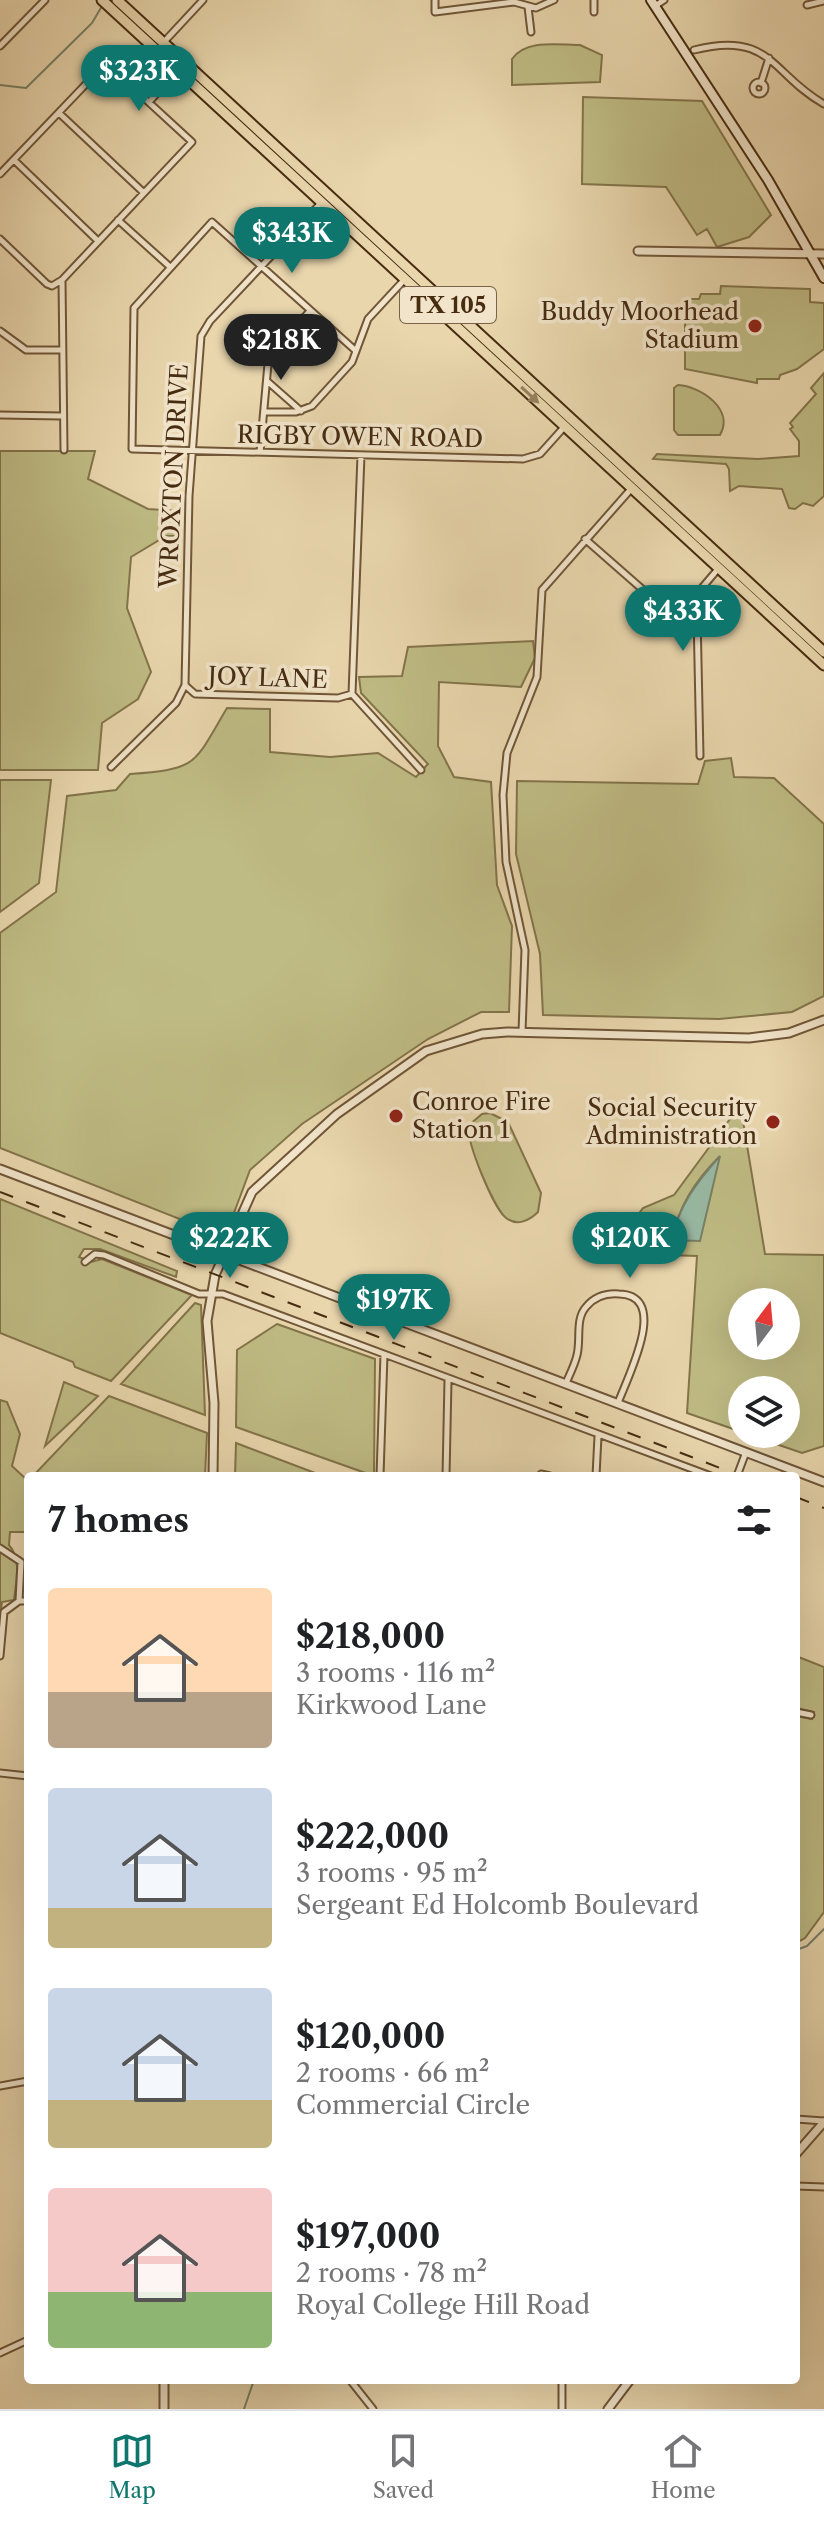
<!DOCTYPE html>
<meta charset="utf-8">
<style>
:root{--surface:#fff;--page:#f2f2f2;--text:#202124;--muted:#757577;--line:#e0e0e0;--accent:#0f766e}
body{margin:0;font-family:"Libre Caslon Text",serif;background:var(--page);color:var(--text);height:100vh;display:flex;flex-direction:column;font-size:30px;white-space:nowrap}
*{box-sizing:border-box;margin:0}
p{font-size:26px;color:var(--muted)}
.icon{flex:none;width:44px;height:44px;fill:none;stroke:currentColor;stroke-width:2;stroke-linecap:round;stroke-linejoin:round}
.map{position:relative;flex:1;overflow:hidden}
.sheet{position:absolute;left:24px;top:1472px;width:776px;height:912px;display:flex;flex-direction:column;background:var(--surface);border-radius:8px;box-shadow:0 8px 32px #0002}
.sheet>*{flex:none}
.needle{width:52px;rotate:16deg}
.fabs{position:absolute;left:728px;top:1288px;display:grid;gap:16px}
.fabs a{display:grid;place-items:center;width:72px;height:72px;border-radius:50%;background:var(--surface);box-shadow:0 8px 32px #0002;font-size:40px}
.price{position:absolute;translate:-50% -68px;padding:0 18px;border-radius:28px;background:var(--accent);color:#fff;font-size:26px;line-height:52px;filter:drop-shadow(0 2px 4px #0008)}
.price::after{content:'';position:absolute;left:50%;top:48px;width:24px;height:18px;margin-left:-12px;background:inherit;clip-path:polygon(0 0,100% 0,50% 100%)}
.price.on{background:#222;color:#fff}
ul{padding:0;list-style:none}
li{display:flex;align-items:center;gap:24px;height:200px;padding:0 24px}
li span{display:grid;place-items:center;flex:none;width:224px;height:160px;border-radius:8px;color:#555}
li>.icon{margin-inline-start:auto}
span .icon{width:96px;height:96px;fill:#fffc;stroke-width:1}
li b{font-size:34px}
h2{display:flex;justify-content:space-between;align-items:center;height:96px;padding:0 24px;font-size:34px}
.tab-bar{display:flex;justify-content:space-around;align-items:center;height:112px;border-top:2px solid var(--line);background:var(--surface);font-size:22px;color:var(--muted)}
.tab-bar a{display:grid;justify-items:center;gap:4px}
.tab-bar .on{color:var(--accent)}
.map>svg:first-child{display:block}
.green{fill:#bfbb84;stroke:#83744a;stroke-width:2;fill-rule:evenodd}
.water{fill:#99baa5;stroke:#788169;stroke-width:2}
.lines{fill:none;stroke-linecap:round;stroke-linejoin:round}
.stream{stroke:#788169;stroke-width:2}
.minor-casing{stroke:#705637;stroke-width:9}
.tertiary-casing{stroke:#705637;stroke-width:11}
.secondary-casing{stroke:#472c10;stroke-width:12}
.primary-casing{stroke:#472c10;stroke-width:13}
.minor{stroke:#f1e4ca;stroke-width:5}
.tertiary{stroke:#f1e4ca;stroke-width:7}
.secondary{stroke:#f1e4ca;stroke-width:8}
.primary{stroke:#e9d6ad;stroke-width:9}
.rail{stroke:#472c10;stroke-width:2;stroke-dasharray:14 14;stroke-linecap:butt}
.oneway{fill:#98815e}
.poi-dot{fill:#8f2418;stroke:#f1e4ca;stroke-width:3}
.labels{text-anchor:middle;stroke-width:7;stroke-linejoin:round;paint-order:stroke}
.shield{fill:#f1e4ca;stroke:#7a6348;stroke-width:2}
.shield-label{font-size:22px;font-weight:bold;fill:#472c10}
.poi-label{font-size:24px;fill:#472c10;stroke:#f1e4ca;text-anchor:end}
.street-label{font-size:24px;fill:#472c10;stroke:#f1e4ca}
</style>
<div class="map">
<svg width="824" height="2409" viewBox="0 0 824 2409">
<rect width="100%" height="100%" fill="#e9d6ad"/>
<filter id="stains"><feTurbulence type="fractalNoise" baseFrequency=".0025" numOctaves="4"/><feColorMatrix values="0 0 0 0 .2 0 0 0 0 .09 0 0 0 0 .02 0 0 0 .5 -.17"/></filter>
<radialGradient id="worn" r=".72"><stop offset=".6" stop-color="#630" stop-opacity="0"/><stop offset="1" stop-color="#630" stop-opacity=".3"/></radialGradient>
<path class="green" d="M 580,45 L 602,55 L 600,82 L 512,85 L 512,59 C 526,39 558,45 580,45 Z
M 583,97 L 702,101 L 771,215 L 749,237 L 717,247 L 707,229 L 697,235 L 666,187 L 582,184 Z
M 721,286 L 810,289 L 810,302 L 824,303 L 824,349 L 797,369 L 780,375 L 779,379 L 757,379 L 757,383 L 685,369 L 685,299 L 699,299 L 701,294 L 720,294 Z
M 824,373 L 824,496 L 813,506 L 803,503 L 795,509 L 789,508 L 782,489 L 739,486 L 730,491 L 729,469 L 726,464 L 653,459 L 657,454 L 758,459 L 799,456 L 799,441 L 790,429 L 793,427 L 790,423 L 816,394 L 811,388 Z
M 678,385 C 700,386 735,409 720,435 L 678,435 L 674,430 L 674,388 Z
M 0,451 L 95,451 L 88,479 L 148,509 L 178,511 L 181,536 L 166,536 L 131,557 L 127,608 L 151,672 L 138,699 L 102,723 L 98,770 L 0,770 Z
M 533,641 L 535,658 L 521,687 L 439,682 L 438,746 L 454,777 L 491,782 L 497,885 L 512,926 L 509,1012 L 481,1012 L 428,1039 L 302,1124 L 250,1170 L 225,1237 L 0,1148 L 0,933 L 56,892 L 67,796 L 116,790 L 130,774 C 199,769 193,765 227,708 L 270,709 L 270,752 L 330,757 L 378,753 L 416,777 L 428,764 L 361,693 L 359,677 L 402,676 L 408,647 Z
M 731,758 L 734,777 L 774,778 L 824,824 L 824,996 L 792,1012 L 719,1019 L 543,1015 L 540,954 L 516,854 L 517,781 L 698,784 L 705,761 Z
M 0,780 L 51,780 L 39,883 L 0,912 Z
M 490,1113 L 508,1122 L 541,1193 L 538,1212 C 529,1221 516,1227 505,1217 C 493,1206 465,1140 469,1125 L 482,1114 Z
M 742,1115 L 765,1254 L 824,1255 L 824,1446 L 802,1453 L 747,1434 L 786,1434 L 786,1390 L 742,1390 L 742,1432 L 687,1413 L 697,1256 L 610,1253 L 643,1208 L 674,1195 L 730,1119 ZM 719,1157 L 672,1239 C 679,1206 695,1181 719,1157 ZM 742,1302 L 786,1302 L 786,1346 L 742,1346 Z
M 0,1199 L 177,1271 L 176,1277 L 100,1249 L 84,1249 L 79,1257 L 91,1262 L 102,1259 L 192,1295 L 111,1381 L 75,1367 L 73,1362 L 0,1333 Z
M 195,1303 L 201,1305 L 205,1415 L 121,1384 Z
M 277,1324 L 375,1359 L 374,1476 L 236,1427 L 237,1350 Z
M 64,1382 L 98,1396 L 45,1446 Z
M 109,1396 L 207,1433 L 205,1476 L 33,1476 Z
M 0,1400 L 7,1402 L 20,1434 L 12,1466 L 28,1481 L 28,1532 L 10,1532 L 9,1545 C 22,1560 16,1581 14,1600 L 2,1602 L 0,1618 Z
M 236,1443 L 323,1476 L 235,1476 Z
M 796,1656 L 824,1667 L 824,1912 L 805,1938 L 796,1943 L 796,1716 L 812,1719 L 814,1712 L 796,1708 Z"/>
<path class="water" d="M 720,1156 L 700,1241 L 671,1240 C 680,1204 696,1183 720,1156 Z"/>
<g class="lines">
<path class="stream" d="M 0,85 L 26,88 L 92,23 L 102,6
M 796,1950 L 807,1946 L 824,1929
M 244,2409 L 254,2380"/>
<g class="minor-casing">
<path id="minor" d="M 435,0 L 435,12 L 514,2 L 536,8 L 554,0
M 594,0 L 594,12
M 807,5 L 824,1
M 655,6 L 664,0
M 528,7 L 531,32
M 163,43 L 203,0
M 0,46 L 45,0
M 694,50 C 771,30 772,75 824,104
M753 88a6 6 0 1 1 12 0a6 6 0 1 1-12 0Z
M 761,83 L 769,58
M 149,102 L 178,70
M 59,113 L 144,193
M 14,160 L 98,241
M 0,174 L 106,63 L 192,142 L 62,280 L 64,450
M 118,220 L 169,266
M 0,239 L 47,284 L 52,286 L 62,280
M 0,331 L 26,350 L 62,350
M 356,351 L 212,222 L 134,308 L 132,449 L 523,459 L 540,454 L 566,425
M 267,381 L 301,411
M 266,412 L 296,412 L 312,406 L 352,362 L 368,319 L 405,279
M 0,415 L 62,416
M 260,452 L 268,364 L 277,347 L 310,311
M 361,455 L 352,694 L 421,770
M 585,539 L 666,610 L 697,614
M 186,686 L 195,694 L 338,698 L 352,694
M 700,756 L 697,614 L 701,589 L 718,569
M 111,767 L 176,703 L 185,685 L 189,496 L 201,336 L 210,321 L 321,203
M 522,1032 L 525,950 L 506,862 L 503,795 L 507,753 L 537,677 L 542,590 L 631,489
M 85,1262 L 95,1254 L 104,1255 L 199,1294 L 223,1294 L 711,1476
M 566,1383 C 570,1374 575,1364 577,1355 C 581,1340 575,1319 586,1307 C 595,1296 606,1293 619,1294 C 671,1295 627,1378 618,1403
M 541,1474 L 550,1476
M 380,1476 L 384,1354
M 446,1476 L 448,1380
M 596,1476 L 598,1436
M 737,1476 L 746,1452
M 0,1548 L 21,1562 L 19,1601
M 0,1656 L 4,1612 L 19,1601 L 28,1601
M 796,1712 L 811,1715
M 0,1773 L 28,1776
M 0,2086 L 28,2081
M 796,2119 L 824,2121
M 796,2186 L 824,2187
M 0,2353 L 28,2340
M 350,2380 L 373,2409
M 562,2409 L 562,2380"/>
</g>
<g class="tertiary-casing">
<path id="tertiary" d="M 638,251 L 824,254
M 0,1169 L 824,1482
M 213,1476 L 214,1403 L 207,1321 L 215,1275 L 252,1192 L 337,1114 L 426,1051 L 482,1034 L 507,1032 L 749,1038 L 789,1033 L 824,1020
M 796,2154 L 824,2122
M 164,2380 L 164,2409
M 608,2409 L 630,2380"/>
</g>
<g class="secondary-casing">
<path id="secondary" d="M 651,0 L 768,180 L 824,278"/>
</g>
<g class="primary-casing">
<path id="primary" d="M 102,0 L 824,665
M 117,0 L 824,652"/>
</g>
<use href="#minor" class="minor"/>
<use href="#tertiary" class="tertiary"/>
<use href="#secondary" class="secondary"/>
<use href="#primary" class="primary"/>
<path class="rail" d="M 0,1192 L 741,1476
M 796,1497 L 824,1508"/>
</g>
<defs><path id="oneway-solid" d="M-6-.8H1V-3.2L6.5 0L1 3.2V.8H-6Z" transform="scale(2)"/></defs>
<use class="oneway" href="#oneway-solid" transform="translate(530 395) rotate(43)"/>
<g class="poi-dot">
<circle cx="755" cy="326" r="8"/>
<circle cx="396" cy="1116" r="8"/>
<circle cx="773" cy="1122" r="8"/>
</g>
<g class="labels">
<rect class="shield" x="400" y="287" width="96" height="36" rx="6"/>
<g class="shield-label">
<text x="448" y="313">TX 105</text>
</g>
<g class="poi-label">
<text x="739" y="320">Buddy Moorhead<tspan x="739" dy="28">Stadium</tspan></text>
<text x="412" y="1110" text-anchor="start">Conroe Fire<tspan x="412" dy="28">Station 1</tspan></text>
<text x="757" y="1116">Social Security<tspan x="757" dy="28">Administration</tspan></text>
</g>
<g class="street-label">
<text transform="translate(360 437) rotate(1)" y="8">RIGBY OWEN ROAD</text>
<text transform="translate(174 476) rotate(-87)" y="8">WROXTON DRIVE</text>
<text transform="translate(268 678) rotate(2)" y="8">JOY LANE</text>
</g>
</g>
<rect width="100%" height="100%" filter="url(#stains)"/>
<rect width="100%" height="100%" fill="url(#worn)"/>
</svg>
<div class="fabs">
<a><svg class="needle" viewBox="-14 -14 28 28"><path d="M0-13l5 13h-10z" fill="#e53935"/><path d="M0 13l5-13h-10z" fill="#757577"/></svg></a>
<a><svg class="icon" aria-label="layers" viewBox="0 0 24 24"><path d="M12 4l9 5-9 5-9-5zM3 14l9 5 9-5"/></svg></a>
</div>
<b class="price" style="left:139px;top:113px">$323K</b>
<b class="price" style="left:292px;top:275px">$343K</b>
<b class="price on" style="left:281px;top:382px">$218K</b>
<b class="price" style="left:683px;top:653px">$433K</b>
<b class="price" style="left:230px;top:1280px">$222K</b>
<b class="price" style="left:630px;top:1280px">$120K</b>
<b class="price" style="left:394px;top:1342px">$197K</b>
<section class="sheet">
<h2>7 homes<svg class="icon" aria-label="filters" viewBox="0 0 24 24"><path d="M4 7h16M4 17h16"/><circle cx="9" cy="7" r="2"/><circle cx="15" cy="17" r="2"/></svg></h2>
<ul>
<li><span style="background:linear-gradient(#ffd9b3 65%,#b9a48a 0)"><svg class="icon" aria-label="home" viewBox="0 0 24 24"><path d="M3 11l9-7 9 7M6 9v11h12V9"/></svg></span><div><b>$218,000</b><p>3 rooms · 116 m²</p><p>Kirkwood Lane</p></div></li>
<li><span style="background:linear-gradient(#c9d6e8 75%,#c2b280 0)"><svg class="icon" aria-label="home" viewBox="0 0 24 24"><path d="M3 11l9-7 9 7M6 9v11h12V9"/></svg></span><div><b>$222,000</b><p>3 rooms · 95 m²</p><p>Sergeant Ed Holcomb Boulevard</p></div></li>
<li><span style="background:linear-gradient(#c9d6e8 70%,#c2b280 0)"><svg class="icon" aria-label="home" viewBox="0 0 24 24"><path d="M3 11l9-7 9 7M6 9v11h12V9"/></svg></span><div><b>$120,000</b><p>2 rooms · 66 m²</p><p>Commercial Circle</p></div></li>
<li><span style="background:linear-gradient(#f6c9c9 65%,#8fb573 0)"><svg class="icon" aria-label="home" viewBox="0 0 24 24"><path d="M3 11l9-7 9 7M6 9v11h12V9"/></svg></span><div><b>$197,000</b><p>2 rooms · 78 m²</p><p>Royal College Hill Road</p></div></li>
</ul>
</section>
</div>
<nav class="tab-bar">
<a class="on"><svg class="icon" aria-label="map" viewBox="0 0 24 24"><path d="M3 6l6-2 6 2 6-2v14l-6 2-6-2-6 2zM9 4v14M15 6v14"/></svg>Map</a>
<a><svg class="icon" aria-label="saved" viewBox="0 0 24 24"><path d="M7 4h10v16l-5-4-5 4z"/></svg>Saved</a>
<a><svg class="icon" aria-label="home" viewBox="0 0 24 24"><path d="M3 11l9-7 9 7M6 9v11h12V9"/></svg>Home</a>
</nav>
